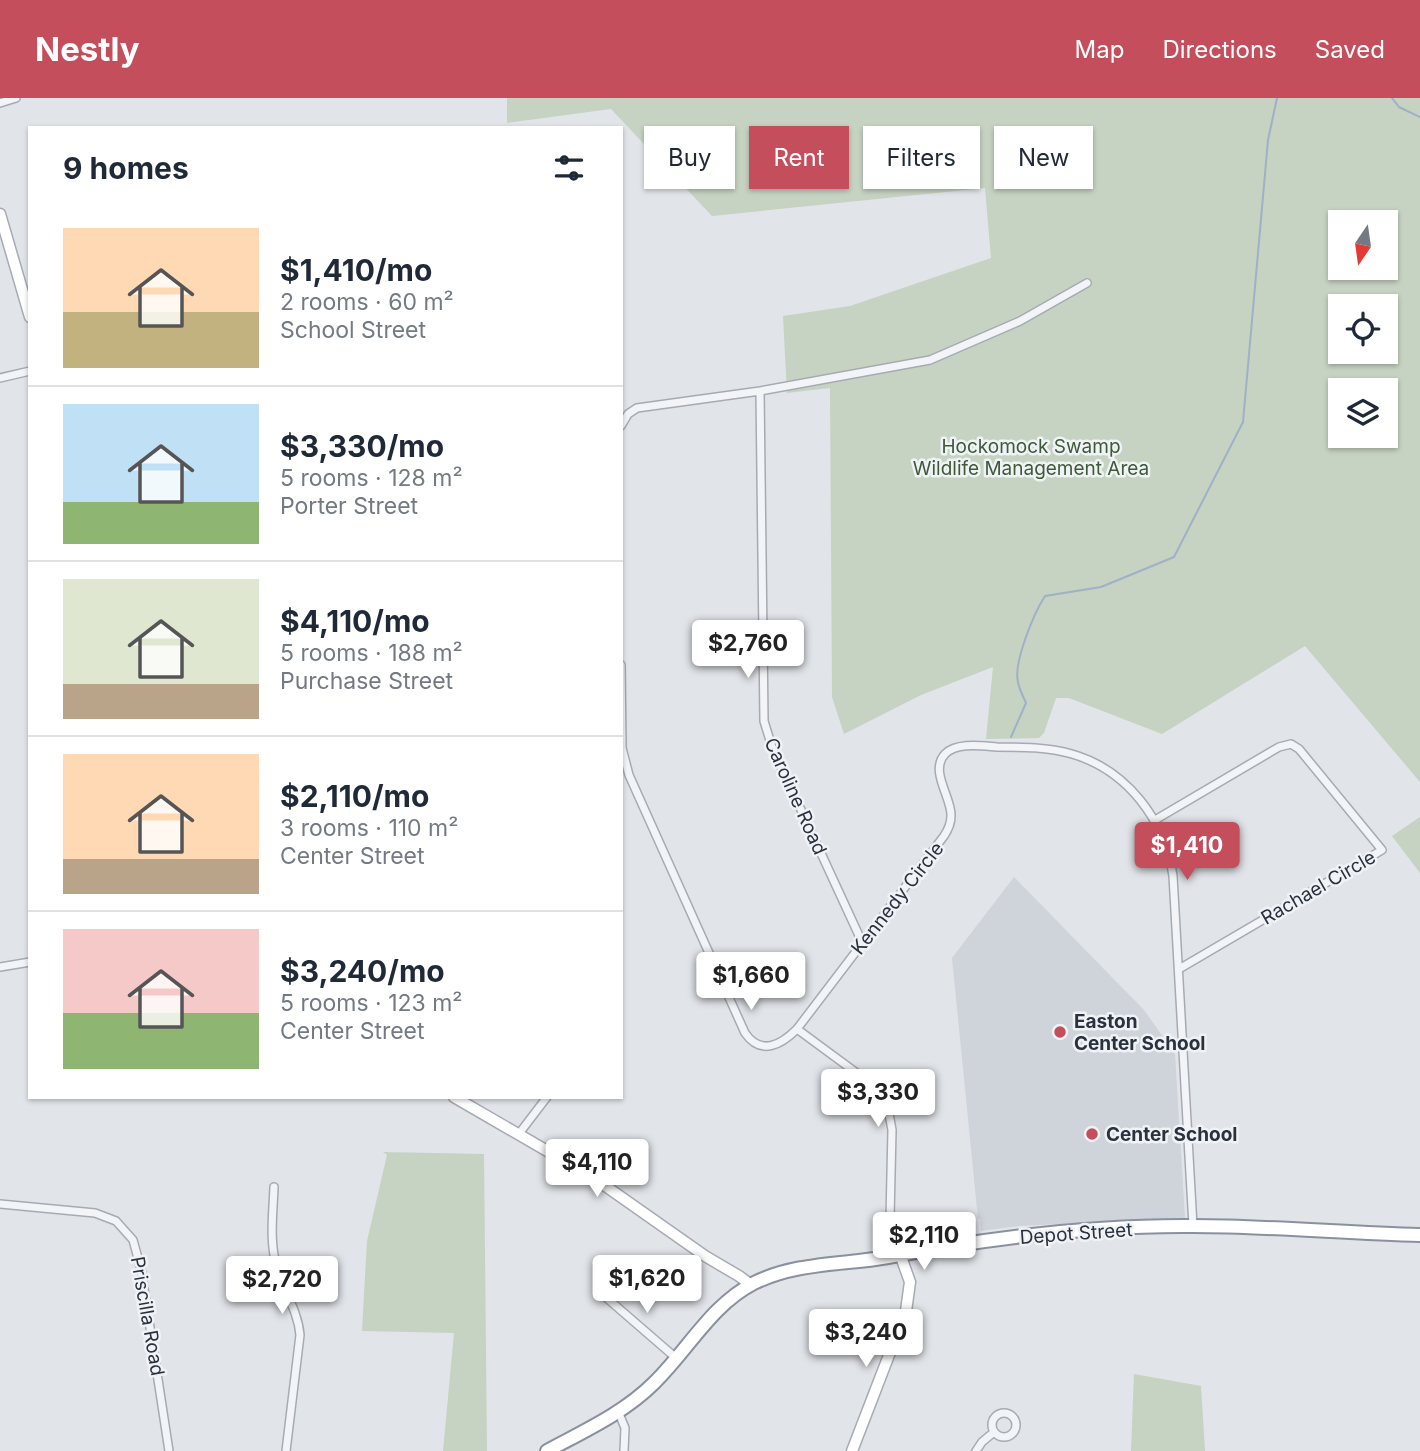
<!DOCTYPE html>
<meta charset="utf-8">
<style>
:root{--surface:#fff;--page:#f2f2f3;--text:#1f2937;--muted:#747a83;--line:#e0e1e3;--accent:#c54e5d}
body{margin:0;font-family:Inter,sans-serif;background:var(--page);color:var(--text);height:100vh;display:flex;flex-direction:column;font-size:26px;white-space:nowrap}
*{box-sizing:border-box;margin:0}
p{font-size:23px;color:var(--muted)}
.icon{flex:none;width:38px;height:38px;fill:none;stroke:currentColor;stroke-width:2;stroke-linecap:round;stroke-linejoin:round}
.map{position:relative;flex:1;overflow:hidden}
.sheet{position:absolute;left:28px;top:28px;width:595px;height:973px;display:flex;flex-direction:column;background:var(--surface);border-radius:0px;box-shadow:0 2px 5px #0004}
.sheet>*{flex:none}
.guide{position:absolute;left:644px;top:28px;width:665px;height:63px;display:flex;gap:14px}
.needle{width:46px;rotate:193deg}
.buttons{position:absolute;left:1328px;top:112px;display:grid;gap:14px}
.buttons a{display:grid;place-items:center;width:70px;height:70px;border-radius:0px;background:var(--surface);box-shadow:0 2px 5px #0004;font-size:35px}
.price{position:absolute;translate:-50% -60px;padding:0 16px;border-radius:7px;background:#fff;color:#222;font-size:23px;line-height:46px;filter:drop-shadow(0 2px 4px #0008)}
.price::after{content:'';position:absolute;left:50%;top:42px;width:21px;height:16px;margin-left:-10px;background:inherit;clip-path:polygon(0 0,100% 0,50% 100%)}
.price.current{background:var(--accent);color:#fff}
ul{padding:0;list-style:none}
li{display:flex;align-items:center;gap:21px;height:175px;padding:0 35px}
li+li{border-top:2px solid var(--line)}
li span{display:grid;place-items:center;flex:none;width:196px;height:140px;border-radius:0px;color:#555}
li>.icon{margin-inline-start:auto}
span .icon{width:84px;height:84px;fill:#fffc;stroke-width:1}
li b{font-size:30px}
h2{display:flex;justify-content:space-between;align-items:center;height:84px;padding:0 35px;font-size:30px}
.chip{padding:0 24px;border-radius:0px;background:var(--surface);box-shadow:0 2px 5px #0004;font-size:24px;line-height:63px}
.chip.current{background:var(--accent);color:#fff}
header{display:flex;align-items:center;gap:42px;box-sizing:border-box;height:98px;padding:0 35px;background:var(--accent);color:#fff}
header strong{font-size:33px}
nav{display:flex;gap:38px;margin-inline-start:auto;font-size:24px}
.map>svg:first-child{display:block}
.built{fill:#cfd3da}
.green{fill:#c6d2c2;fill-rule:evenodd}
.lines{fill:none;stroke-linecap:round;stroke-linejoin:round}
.stream{stroke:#9eb1c6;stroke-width:2}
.street-casing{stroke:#a6abb3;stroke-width:10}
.secondary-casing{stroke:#a6abb3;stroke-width:13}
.highway-casing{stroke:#89919e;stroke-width:16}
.street{stroke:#f3f4f7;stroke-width:7}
.secondary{stroke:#fff;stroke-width:10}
.highway{stroke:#fff;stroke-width:12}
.poi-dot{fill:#c54e5d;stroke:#f0f3f6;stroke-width:2.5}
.labels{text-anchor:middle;stroke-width:5;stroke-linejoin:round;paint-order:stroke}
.park-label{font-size:19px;fill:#3e5a39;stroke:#f0f3f6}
.street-label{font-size:19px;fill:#2a313f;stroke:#f0f3f6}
.poi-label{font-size:19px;font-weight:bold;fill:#2a313f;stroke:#f0f3f6;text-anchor:start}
</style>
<header>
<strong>Nestly</strong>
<nav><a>Map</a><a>Directions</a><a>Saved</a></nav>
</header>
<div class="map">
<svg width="1420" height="1353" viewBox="0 0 1420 1353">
<rect width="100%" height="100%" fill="#e1e4e9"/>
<path class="built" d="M 1014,779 L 1144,912 L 1175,956 L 1185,1120 L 1018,1128 L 981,1133 L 980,1121 L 978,1121 L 952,860 Z"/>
<path class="green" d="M 507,0 L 1420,0 L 1420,684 L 1305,548 L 1162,636 L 1069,600 L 1056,600 L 1044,635 L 1039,640 L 986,641 L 993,569 L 921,597 L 844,636 L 832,599 L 830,290 L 787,295 L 783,218 L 850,208 L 991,160 L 985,90 L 712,118 L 611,11 L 507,25 ZM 1340,124 L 1386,124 L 1386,170 L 1340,170 ZM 1340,208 L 1386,208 L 1386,254 L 1340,254 ZM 1340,292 L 1386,292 L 1386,338 L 1340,338 Z
M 1420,719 L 1420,775 L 1392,738 Z
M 383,1054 L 484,1056 L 487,1353 L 443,1353 L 454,1235 L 362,1233 L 367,1143 L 387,1057 Z
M 1134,1276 L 1201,1288 L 1205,1353 L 1131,1353 Z"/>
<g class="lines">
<path class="stream" d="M 1392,0 L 1399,9 L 1420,19
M 1011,639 L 1026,605 C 1023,598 1019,591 1018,584 C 1013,565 1034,515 1045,498 L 1101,489 L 1174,459 L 1243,324 L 1268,42 L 1277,0"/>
<g class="street-casing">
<path id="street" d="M 0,5 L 16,0
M 0,280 L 30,273
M 760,293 L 764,623 L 772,649 L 862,844
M 621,328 L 628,316 L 637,310 L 760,293 L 930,262 L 1020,223 L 1087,185
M 621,567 L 622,650 L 629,677 L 745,935 C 761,958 781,947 797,931 L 944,738 C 948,732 951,725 951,718 C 952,700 929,673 945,656 C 957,644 982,648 997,649 C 1022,649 1048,649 1072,656 C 1127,672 1165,722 1173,778 L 1193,1128
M 1155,722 L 1279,649 L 1291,646 L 1299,651 L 1382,752 L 1179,871
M 0,869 L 30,864
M 797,931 L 873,987 L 887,1005 L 892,1032 L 890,1120 L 900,1156
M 518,1037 L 547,999
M 274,1089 C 273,1116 269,1144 277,1170 C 283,1193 298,1212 300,1237 L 286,1353
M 0,1106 L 95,1115 L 116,1123 L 133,1142 L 141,1171 L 169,1353
M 601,1195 L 676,1260
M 618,1313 L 625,1330 L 624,1353
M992 1327a12 12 0 1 1 24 0a12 12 0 1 1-24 0Z
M 976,1353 L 982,1344 L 994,1334"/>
</g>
<g class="secondary-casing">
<path id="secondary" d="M 0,116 L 30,219
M 454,999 L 594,1080 L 705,1158 L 739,1178 L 751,1187
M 852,1353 L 906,1213 L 910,1184 L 900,1156"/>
</g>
<g class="highway-casing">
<path id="highway" d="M 547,1353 C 584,1333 624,1315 654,1285 C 688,1252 711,1207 754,1185 C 797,1164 843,1167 888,1159 C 988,1140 1091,1127 1193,1128 C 1269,1128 1344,1135 1420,1137"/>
</g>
<use href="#street" class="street"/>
<use href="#secondary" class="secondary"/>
<use href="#highway" class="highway"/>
</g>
<g class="poi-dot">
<circle cx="1060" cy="934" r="7"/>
<circle cx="1092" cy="1036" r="7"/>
</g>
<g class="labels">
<g class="park-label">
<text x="1031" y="355">Hockomock Swamp<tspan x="1031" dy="22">Wildlife Management Area</tspan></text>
</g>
<g class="street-label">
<text transform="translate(796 698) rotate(66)" y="7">Caroline Road</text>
<text transform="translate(1318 789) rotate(-30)" y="7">Rachael Circle</text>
<text transform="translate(897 800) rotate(-52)" y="7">Kennedy Circle</text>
<text transform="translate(1076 1135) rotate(-4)" y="7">Depot Street</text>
<text transform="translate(148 1218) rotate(80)" y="7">Priscilla Road</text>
</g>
<g class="poi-label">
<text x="1074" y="930">Easton<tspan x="1074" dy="22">Center School</tspan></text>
<text x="1106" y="1043">Center School</text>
</g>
</g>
</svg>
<div class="buttons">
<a><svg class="needle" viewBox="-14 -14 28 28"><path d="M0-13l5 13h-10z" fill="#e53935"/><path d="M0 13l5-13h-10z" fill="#747a83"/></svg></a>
<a><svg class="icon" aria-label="locate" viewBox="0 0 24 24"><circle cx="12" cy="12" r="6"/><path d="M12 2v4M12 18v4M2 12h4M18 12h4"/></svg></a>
<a><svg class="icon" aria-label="layers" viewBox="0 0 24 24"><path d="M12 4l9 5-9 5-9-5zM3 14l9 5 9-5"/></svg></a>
</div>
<b class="price" style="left:748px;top:582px">$2,760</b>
<b class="price current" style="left:1187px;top:784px">$1,410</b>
<b class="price" style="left:751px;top:914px">$1,660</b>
<b class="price" style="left:878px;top:1031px">$3,330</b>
<b class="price" style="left:597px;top:1101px">$4,110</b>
<b class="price" style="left:924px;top:1174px">$2,110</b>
<b class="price" style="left:647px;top:1217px">$1,620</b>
<b class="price" style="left:282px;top:1218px">$2,720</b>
<b class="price" style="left:866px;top:1271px">$3,240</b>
<div class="guide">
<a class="chip">Buy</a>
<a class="chip current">Rent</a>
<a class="chip">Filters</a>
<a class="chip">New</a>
</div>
<section class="sheet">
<h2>9 homes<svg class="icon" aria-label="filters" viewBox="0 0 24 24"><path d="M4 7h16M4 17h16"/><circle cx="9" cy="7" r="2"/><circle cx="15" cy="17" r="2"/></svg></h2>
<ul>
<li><span style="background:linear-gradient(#ffd9b3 60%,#c2b280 0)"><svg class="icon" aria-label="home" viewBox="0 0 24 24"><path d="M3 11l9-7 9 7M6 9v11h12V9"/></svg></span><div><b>$1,410/mo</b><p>2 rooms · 60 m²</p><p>School Street</p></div></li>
<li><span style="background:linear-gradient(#bfe0f5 70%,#8fb573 0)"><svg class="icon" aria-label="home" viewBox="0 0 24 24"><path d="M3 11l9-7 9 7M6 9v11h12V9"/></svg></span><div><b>$3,330/mo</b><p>5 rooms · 128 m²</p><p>Porter Street</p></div></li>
<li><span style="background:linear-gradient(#dfe7d0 75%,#b9a48a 0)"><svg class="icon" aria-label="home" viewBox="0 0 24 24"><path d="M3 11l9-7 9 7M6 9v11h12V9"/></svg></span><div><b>$4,110/mo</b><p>5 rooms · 188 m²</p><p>Purchase Street</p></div></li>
<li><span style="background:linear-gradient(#ffd9b3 75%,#b9a48a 0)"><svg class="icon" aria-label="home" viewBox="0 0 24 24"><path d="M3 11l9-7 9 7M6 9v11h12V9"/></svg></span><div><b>$2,110/mo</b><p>3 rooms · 110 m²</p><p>Center Street</p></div></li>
<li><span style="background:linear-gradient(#f6c9c9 60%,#8fb573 0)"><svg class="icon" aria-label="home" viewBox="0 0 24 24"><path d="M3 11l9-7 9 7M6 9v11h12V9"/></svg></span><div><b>$3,240/mo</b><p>5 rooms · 123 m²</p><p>Center Street</p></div></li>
</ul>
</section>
</div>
